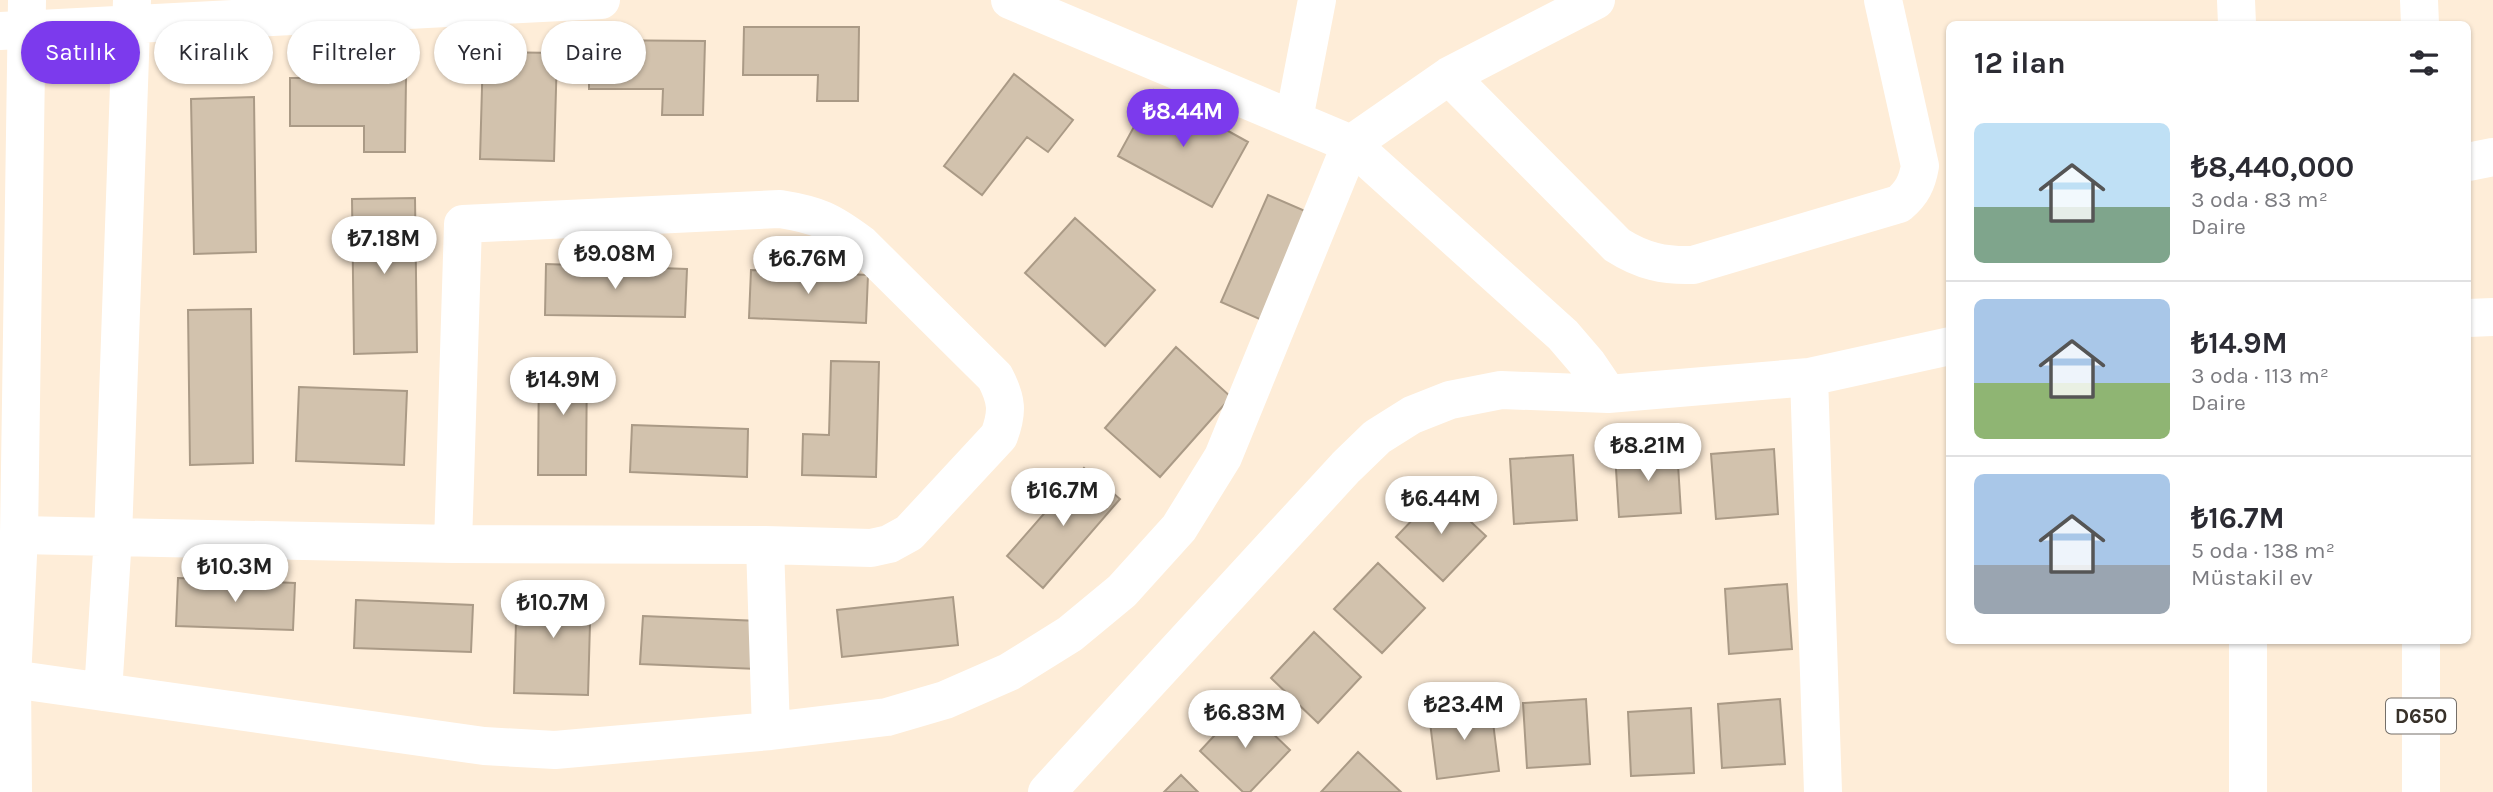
<!DOCTYPE html>
<html lang="tr">
<meta charset="utf-8">
<style>
:root{--surface:#fff;--page:#f2f2f3;--text:#2b2b33;--muted:#7c7c81;--line:#e1e1e2;--accent:#7c3aed}
body{margin:0;font-family:Karla,sans-serif;background:var(--page);color:var(--text);height:100vh;display:flex;flex-direction:column;font-size:26px;white-space:nowrap}
*{box-sizing:border-box;margin:0}
p{font-size:23px;color:var(--muted)}
.icon{flex:none;width:38px;height:38px;fill:none;stroke:currentColor;stroke-width:2;stroke-linecap:round;stroke-linejoin:round}
.map{position:relative;flex:1;overflow:hidden}
.panel{position:absolute;left:1946px;top:21px;width:525px;height:623px;display:flex;flex-direction:column;background:var(--surface);border-radius:10px;box-shadow:0 2px 5px #0004}
.panel>*{flex:none}
.banner{position:absolute;left:21px;top:21px;width:665px;height:63px;display:flex;gap:14px}
.price{position:absolute;translate:-50% -60px;padding:0 16px;border-radius:24px;background:#fff;color:#222;font-size:23px;line-height:46px;filter:drop-shadow(0 2px 4px #0008)}
.price::after{content:'';position:absolute;left:50%;top:42px;width:21px;height:16px;margin-left:-10px;background:inherit;clip-path:polygon(0 0,100% 0,50% 100%)}
.price.current{background:var(--accent);color:#fff}
ul{padding:0;list-style:none}
li{display:flex;align-items:center;gap:21px;height:175px;padding:0 28px}
li+li{border-top:2px solid var(--line)}
li span{display:grid;place-items:center;flex:none;width:196px;height:140px;border-radius:10px;color:#555}
li>.icon{margin-inline-start:auto}
span .icon{width:84px;height:84px;fill:#fffc;stroke-width:1}
li b{font-size:30px}
h2{display:flex;justify-content:space-between;align-items:center;height:84px;padding:0 28px;font-size:30px}
.chip{padding:0 24px;border-radius:32px;background:var(--surface);box-shadow:0 2px 5px #0004;font-size:24px;line-height:63px}
.chip.current{background:var(--accent);color:#fff}
.map>svg:first-child{display:block}
.building{fill:#d2c2ad;stroke:#aa9a86;stroke-width:2}
.lines{fill:none;stroke-linecap:round;stroke-linejoin:round}
.minor{stroke:#fff;stroke-width:38}
.secondary{stroke:#fff;stroke-width:38}
.trunk{stroke:#fff;stroke-width:38}
.labels{text-anchor:middle;stroke-width:5;stroke-linejoin:round;paint-order:stroke}
.shield{fill:#fff;stroke:#746f69;stroke-width:2}
.shield-label{font-size:21px;font-weight:bold;fill:#383129}
</style>
<div class="map">
<svg width="2493" height="792" viewBox="0 0 2493 792">
<rect width="100%" height="100%" fill="#feedd8"/>
<path class="building" d="M 744,27 L 859,27 L 858,101 L 817,101 L 818,75 L 743,75 Z
M 589,40 L 705,41 L 703,115 L 662,115 L 663,89 L 589,89 Z
M 483,52 L 557,53 L 554,161 L 480,159 Z
M 1014,74 L 1073,120 L 1048,152 L 1027,137 L 982,195 L 944,166 Z
M 290,78 L 406,78 L 405,152 L 364,152 L 364,126 L 290,126 Z
M 1154,90 L 1248,142 L 1212,207 L 1118,156 Z
M 254,97 L 256,252 L 194,254 L 191,99 Z
M 1268,195 L 1312,214 L 1264,321 L 1221,302 Z
M 415,198 L 417,352 L 354,354 L 352,199 Z
M 1075,218 L 1155,290 L 1105,346 L 1025,273 Z
M 546,264 L 687,269 L 685,317 L 545,315 Z
M 751,270 L 868,275 L 866,323 L 749,318 Z
M 251,309 L 253,463 L 190,465 L 188,310 Z
M 1176,347 L 1231,397 L 1160,477 L 1105,428 Z
M 539,358 L 587,358 L 586,475 L 538,475 Z
M 831,361 L 879,362 L 876,477 L 802,475 L 803,434 L 829,435 Z
M 299,387 L 407,391 L 404,465 L 296,461 Z
M 632,425 L 748,429 L 747,477 L 630,472 Z
M 1677,448 L 1681,513 L 1619,517 L 1615,453 Z
M 1774,449 L 1778,514 L 1716,519 L 1711,454 Z
M 1573,455 L 1577,520 L 1514,524 L 1510,459 Z
M 1084,468 L 1120,499 L 1043,588 L 1007,556 Z
M 1439,492 L 1486,536 L 1443,581 L 1396,537 Z
M 1378,563 L 1425,608 L 1382,653 L 1334,609 Z
M 178,578 L 295,583 L 293,630 L 176,626 Z
M 1787,584 L 1792,649 L 1729,654 L 1725,589 Z
M 517,586 L 591,587 L 588,695 L 514,693 Z
M 953,597 L 958,645 L 842,657 L 837,610 Z
M 356,600 L 473,605 L 471,652 L 354,648 Z
M 643,616 L 759,621 L 757,669 L 640,664 Z
M 1314,632 L 1361,677 L 1318,723 L 1271,678 Z
M 1586,699 L 1590,764 L 1527,768 L 1523,703 Z
M 1780,699 L 1785,764 L 1722,768 L 1718,704 Z
M 1243,705 L 1290,750 L 1250,792 L 1243,792 L 1200,751 Z
M 1491,706 L 1499,771 L 1437,779 L 1429,714 Z
M 1691,708 L 1694,773 L 1631,776 L 1628,712 Z
M 1358,752 L 1401,792 L 1321,792 Z
M 1181,775 L 1198,792 L 1164,792 Z"/>
<g class="lines">
<path class="minor" d="M 1596,0 L 1449,76 L 1351,144 L 1563,335 L 1587,363 L 1608,394
M 2236,0 L 2237,24
M 0,31 L 601,0
M 1449,76 L 1617,245 C 1642,261 1664,266 1693,265 L 1899,204 C 1912,193 1917,183 1920,166 L 1883,0
M 1294,119 L 1317,0
M 1809,377 L 1823,792
M 19,535 L 453,544 L 765,545 L 871,548 L 889,544 L 909,533 L 999,436 C 1008,412 1007,400 995,377 L 861,244 C 830,221 818,215 780,209 L 463,224 L 453,544
M 765,545 L 771,731
M 2248,640 L 2248,792
M 12,679 L 484,746 L 555,750 L 771,731 L 887,717 L 945,700 L 1009,672 L 1070,634 L 1122,591 L 1179,528 L 1223,457 L 1351,144 L 1010,0
M 103,692 L 113,537 L 132,0
M 1047,792 L 1346,467 L 1377,437 L 1412,415 L 1450,400 L 1501,390 L 1608,394 L 1809,377 L 1950,346"/>
<path class="secondary" d="M 13,792 L 12,679 L 19,535 L 27,0"/>
<path class="trunk" d="M 2419,0 L 2420,24
M 2468,162 L 2493,157
M 2468,318 L 2493,317
M 2421,792 L 2421,640"/>
</g>
<g class="labels">
<rect class="shield" x="2386" y="698.5" width="70" height="35" rx="5"/>
<g class="shield-label">
<text x="2421" y="723">D650</text>
</g>
</g>
</svg>
<b class="price current" style="left:1183px;top:149px">₺8.44M</b>
<b class="price" style="left:384px;top:276px">₺7.18M</b>
<b class="price" style="left:615px;top:291px">₺9.08M</b>
<b class="price" style="left:808px;top:296px">₺6.76M</b>
<b class="price" style="left:563px;top:417px">₺14.9M</b>
<b class="price" style="left:1648px;top:483px">₺8.21M</b>
<b class="price" style="left:1063px;top:528px">₺16.7M</b>
<b class="price" style="left:1441px;top:536px">₺6.44M</b>
<b class="price" style="left:235px;top:604px">₺10.3M</b>
<b class="price" style="left:553px;top:640px">₺10.7M</b>
<b class="price" style="left:1464px;top:742px">₺23.4M</b>
<b class="price" style="left:1245px;top:750px">₺6.83M</b>
<div class="banner">
<a class="chip current">Satılık</a>
<a class="chip">Kiralık</a>
<a class="chip">Filtreler</a>
<a class="chip">Yeni</a>
<a class="chip">Daire</a>
</div>
<section class="panel">
<h2>12 ilan<svg class="icon" aria-label="filters" viewBox="0 0 24 24"><path d="M4 7h16M4 17h16"/><circle cx="9" cy="7" r="2"/><circle cx="15" cy="17" r="2"/></svg></h2>
<ul>
<li><span style="background:linear-gradient(#bfe0f5 60%,#7fa58c 0)"><svg class="icon" aria-label="home" viewBox="0 0 24 24"><path d="M3 11l9-7 9 7M6 9v11h12V9"/></svg></span><div><b>₺8,440,000</b><p>3 oda · 83 m²</p><p>Daire</p></div></li>
<li><span style="background:linear-gradient(#a9c7e8 60%,#8fb573 0)"><svg class="icon" aria-label="home" viewBox="0 0 24 24"><path d="M3 11l9-7 9 7M6 9v11h12V9"/></svg></span><div><b>₺14.9M</b><p>3 oda · 113 m²</p><p>Daire</p></div></li>
<li><span style="background:linear-gradient(#a9c7e8 65%,#9aa5b1 0)"><svg class="icon" aria-label="home" viewBox="0 0 24 24"><path d="M3 11l9-7 9 7M6 9v11h12V9"/></svg></span><div><b>₺16.7M</b><p>5 oda · 138 m²</p><p>Müstakil ev</p></div></li>
</ul>
</section>
</div>
